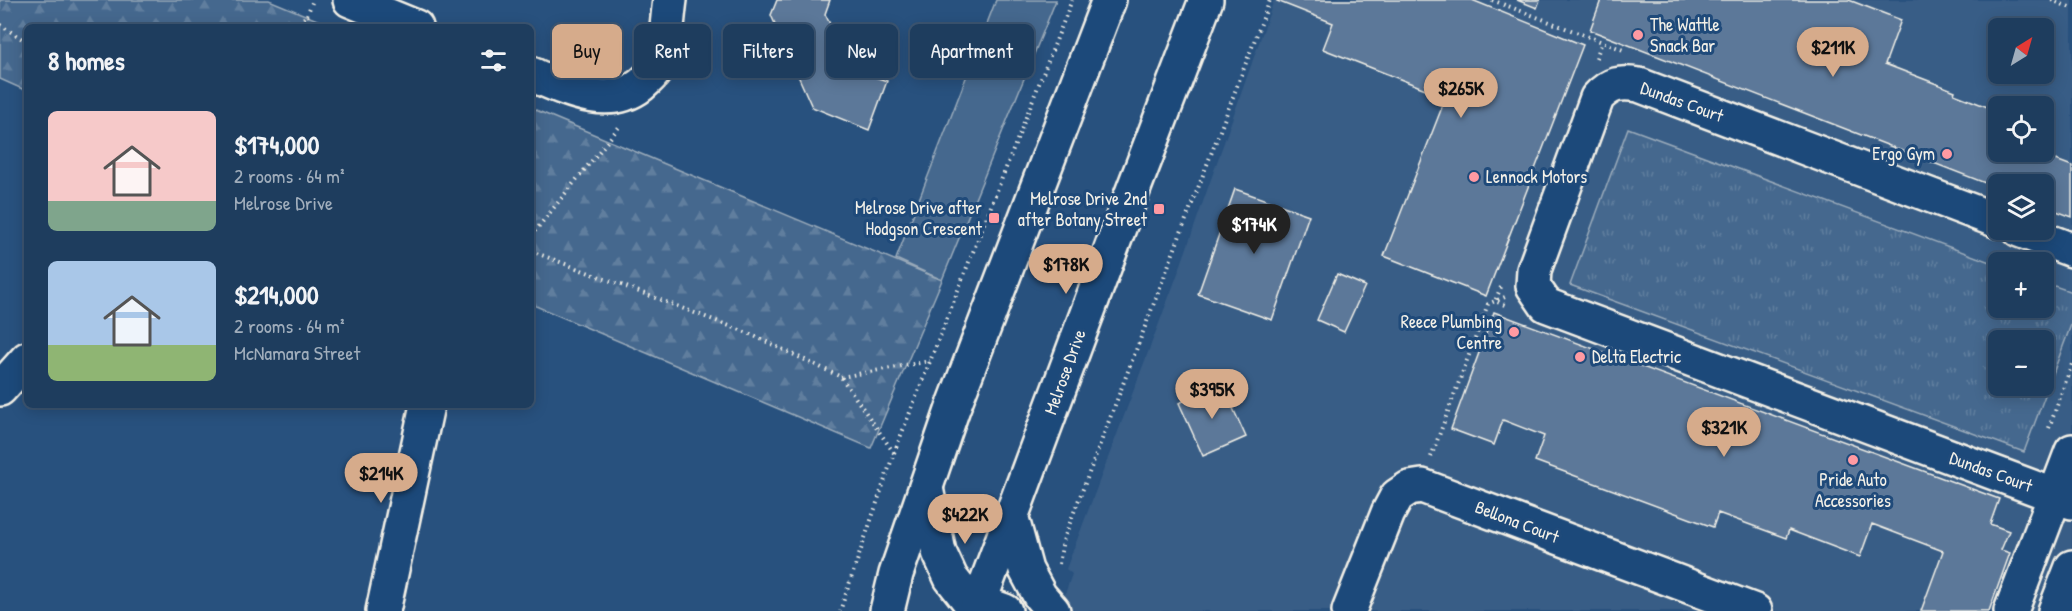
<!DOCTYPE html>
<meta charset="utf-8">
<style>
:root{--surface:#1e3d5e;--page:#264464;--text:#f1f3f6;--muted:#a1aebc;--line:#3c5673;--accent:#d6ab8b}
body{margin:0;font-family:"Patrick Hand",sans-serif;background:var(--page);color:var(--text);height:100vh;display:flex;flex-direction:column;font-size:22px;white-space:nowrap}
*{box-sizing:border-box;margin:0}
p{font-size:20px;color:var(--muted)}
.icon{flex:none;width:33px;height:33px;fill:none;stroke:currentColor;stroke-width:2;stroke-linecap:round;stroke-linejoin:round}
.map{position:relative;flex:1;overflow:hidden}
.sheet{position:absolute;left:24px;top:24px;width:510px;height:384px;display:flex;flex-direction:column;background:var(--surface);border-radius:9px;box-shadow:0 3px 15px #0003,0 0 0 2px var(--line)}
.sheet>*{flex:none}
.banner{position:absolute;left:552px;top:24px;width:570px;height:54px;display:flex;gap:12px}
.needle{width:39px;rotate:37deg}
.tools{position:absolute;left:1988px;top:18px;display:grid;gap:12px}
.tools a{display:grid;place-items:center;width:66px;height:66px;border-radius:9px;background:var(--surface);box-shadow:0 3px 15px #0003,0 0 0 2px var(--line);font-size:30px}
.price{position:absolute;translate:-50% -51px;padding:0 14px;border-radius:21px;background:var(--accent);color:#111;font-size:20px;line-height:39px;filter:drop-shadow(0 2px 3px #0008)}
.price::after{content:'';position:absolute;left:50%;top:36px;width:18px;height:14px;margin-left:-9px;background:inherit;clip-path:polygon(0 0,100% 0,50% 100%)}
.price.selected{background:#222;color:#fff}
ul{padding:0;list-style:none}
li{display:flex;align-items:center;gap:18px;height:150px;padding:0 24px}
li span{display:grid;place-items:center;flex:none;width:168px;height:120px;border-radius:9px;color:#555}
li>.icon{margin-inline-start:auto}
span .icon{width:72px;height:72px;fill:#fffc;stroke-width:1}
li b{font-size:26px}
h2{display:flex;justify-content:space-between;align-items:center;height:72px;padding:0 24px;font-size:26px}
.pill{padding:0 21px;border-radius:9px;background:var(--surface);box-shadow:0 3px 15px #0003,0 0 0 2px var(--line);font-size:21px;line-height:54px}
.pill.selected{background:var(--accent);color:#111}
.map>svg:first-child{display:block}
.built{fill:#375d86;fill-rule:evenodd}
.grass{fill:#45688e;stroke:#9cacbb;stroke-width:1.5}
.forest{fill:url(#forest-firs);stroke:#9cacbb;stroke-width:1.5}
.park{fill:url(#park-tufts);stroke:#9cacbb;stroke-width:1.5;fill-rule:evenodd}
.building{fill:#5b7899;stroke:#f4f1e8;stroke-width:1.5}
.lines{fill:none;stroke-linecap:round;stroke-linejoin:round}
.minor-casing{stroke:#f4f1e8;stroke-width:38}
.major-casing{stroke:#f4f1e8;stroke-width:38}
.path{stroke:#f4f1e8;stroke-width:4;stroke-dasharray:1.5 4.5;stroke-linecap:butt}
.minor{stroke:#1f4a7a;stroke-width:33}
.major{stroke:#1f4a7a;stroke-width:33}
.poi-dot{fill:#ff9aa2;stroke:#1f4a7a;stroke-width:2}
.labels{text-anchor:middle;stroke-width:6;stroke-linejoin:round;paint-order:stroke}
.poi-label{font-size:18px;fill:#f4f1e8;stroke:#1f4a7a;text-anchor:end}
.street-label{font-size:18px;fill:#f4f1e8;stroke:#1f4a7a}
</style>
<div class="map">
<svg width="2072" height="611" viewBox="0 0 2072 611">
<defs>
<pattern id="forest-firs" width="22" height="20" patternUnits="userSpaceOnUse" patternTransform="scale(1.5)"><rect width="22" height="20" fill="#45688e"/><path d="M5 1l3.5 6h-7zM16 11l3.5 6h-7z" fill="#607e9e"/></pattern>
<pattern id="park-tufts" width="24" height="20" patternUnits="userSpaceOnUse" patternTransform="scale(1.5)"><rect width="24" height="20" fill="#45688e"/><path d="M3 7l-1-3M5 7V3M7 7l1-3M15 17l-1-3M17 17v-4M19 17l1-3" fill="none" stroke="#607e9e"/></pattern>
</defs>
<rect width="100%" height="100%" fill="#28517e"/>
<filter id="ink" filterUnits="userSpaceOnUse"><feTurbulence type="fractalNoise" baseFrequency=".0167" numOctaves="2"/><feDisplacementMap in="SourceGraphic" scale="12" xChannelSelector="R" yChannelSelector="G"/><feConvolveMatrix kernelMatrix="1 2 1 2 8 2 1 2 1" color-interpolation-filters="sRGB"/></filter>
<g filter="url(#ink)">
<path class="built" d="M 1274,0 L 2072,0 L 2072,611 L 1059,611 L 1072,574 L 1066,569 L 1178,273 ZM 1998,28 L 2043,28 L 2043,74 L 1998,74 ZM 1998,106 L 2043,106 L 2043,152 L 1998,152 ZM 1998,184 L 2043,184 L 2043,230 L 1998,230 ZM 1998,262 L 2043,262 L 2043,308 L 1998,308 ZM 1998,340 L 2043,340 L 2043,386 L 1998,386 Z"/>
<path class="grass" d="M 996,0 L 1056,0 L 942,280 L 896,259 Z"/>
<path class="forest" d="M 0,0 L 269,0 L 334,27 L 27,27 L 27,91 L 0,79 Z
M 531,108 L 942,280 L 871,448 L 531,304 Z"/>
<path class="park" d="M 1628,128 L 1998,265 L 1998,308 L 2043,308 L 2043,282 L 2072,292 L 2072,322 L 2024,452 L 1570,285 ZM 1998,340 L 2043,340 L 2043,386 L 1998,386 Z"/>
<path class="building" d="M 777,0 L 830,0 L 825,14 L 853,70 L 887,81 L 869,130 L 812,107 L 771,15 Z
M 1278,0 L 1472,0 L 1583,45 L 1486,296 L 1384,256 L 1446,97 L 1323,49 L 1333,23 L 1277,1 Z
M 1517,0 L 1540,0 L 1537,8 Z
M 1601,0 L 1849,0 L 1901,20 L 1885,64 L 1955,91 L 1954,94 L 1998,111 L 1998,152 L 2035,152 L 2072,166 L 2072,217 L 2043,206 L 2043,184 L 1998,184 L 1998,188 L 1590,30 Z
M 1235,189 L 1309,215 L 1272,320 L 1198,294 Z
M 1337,274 L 1365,286 L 1344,332 L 1317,320 Z
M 1494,312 L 1999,499 L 1990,524 L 2009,531 L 2001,550 L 2010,553 L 1989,611 L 1921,611 L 1943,551 L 1872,524 L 1860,557 L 1789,530 L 1786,538 L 1718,513 L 1713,527 L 1535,461 L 1544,436 L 1503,420 L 1494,445 L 1451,429 Z
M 1222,384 L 1246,437 L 1203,456 L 1179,403 Z"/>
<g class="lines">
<g class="minor-casing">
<path id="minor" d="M 350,0 L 416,27
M 531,74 C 564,88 608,111 641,85 C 648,79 655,73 659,64 C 667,45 667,20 670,0
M 1998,221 L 1639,85 C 1621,82 1610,83 1597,98 L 1534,270 L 1533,286 L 1546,305 L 2072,502
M 2019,230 L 2072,250
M 0,389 L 27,359
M 926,488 L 939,552 L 951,578 L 977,611
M 383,611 L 427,405
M 972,611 L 994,607 L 1005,611
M 1349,611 L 1388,513 L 1397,496 L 1409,488 L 1422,486 L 1755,611
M 2011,611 L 2072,451
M 2055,611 L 2072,567"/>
</g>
<g class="major-casing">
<path id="major" d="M 1011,515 L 1026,570 L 1040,596 L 1053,611
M 887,611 L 896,574 L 953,408 L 1109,0
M 976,611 L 1129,201 L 1206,0"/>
</g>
<path class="path" d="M 1492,0 L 1626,51
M 2051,0 L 2072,8
M 307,15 L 313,0
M 0,25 L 27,42
M 295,27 L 307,15 L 312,27
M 1596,58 L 1602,42
M 531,236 L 619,127
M 531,251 L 748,333 L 841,377 L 894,453 L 840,611
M 1501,287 L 1495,301 L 1507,306
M 841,377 L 930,361
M 2049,428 L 2072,364
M 894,453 L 1072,0
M 1431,457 L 1488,304 L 1505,297
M 1059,564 L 1063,541 L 1270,0"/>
<use href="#minor" class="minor"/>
<use href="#major" class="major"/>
</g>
</g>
<g class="poi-dot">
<circle cx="1638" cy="35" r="6"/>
<circle cx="1947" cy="154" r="6"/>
<circle cx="1474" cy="177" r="6"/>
<rect x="1153" y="203" width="12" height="12" rx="3"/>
<rect x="988" y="212" width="12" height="12" rx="3"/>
<circle cx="1514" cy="332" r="6"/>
<circle cx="1580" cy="357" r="6"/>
<circle cx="1853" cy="460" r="6"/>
</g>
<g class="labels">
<g class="poi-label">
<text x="1650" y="31" text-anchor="start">The Wattle<tspan x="1650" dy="21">Snack Bar</tspan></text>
<text x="1935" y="160">Ergo Gym</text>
<text x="1486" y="183" text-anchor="start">Lennock Motors</text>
<text x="1147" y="205">Melrose Drive 2nd<tspan x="1147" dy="21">after Botany Street</tspan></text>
<text x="982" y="214">Melrose Drive after<tspan x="982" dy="21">Hodgson Crescent</tspan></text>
<text x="1502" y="328">Reece Plumbing<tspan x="1502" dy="21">Centre</tspan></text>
<text x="1592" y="363" text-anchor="start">Delta Electric</text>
<text x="1853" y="486" text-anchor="middle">Pride Auto<tspan x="1853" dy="21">Accessories</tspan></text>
</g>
<g class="street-label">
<text transform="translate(1682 102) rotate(20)" y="6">Dundas Court</text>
<text transform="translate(1065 372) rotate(-70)" y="6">Melrose Drive</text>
<text transform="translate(1991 472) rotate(20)" y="6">Dundas Court</text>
<text transform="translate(1517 522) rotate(21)" y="6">Bellona Court</text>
</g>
</g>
</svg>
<div class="tools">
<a><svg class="needle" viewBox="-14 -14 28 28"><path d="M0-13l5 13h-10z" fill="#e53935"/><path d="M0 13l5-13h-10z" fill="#a1aebc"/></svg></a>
<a><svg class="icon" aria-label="locate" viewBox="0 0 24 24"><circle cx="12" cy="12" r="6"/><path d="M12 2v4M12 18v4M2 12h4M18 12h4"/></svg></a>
<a><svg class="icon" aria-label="layers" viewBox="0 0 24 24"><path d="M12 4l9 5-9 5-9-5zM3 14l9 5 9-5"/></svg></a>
<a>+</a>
<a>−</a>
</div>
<b class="price" style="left:1833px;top:78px">$211K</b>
<b class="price" style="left:1461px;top:119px">$265K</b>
<b class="price selected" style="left:1254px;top:255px">$174K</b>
<b class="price" style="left:1066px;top:295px">$178K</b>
<b class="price" style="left:1212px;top:420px">$395K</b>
<b class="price" style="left:1724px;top:458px">$321K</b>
<b class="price" style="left:381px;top:504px">$214K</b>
<b class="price" style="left:965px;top:545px">$422K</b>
<div class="banner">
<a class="pill selected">Buy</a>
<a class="pill">Rent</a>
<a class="pill">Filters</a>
<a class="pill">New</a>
<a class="pill">Apartment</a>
</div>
<section class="sheet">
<h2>8 homes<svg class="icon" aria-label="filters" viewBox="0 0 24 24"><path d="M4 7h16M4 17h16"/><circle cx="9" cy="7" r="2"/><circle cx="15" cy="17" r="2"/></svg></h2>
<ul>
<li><span style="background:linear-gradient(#f6c9c9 75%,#7fa58c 0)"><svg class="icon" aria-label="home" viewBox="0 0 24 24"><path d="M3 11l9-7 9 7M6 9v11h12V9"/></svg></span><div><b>$174,000</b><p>2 rooms · 64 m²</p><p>Melrose Drive</p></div></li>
<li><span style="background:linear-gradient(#a9c7e8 70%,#8fb573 0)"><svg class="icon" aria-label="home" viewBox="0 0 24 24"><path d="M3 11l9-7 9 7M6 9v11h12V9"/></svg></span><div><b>$214,000</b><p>2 rooms · 64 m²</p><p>McNamara Street</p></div></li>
</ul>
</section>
</div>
